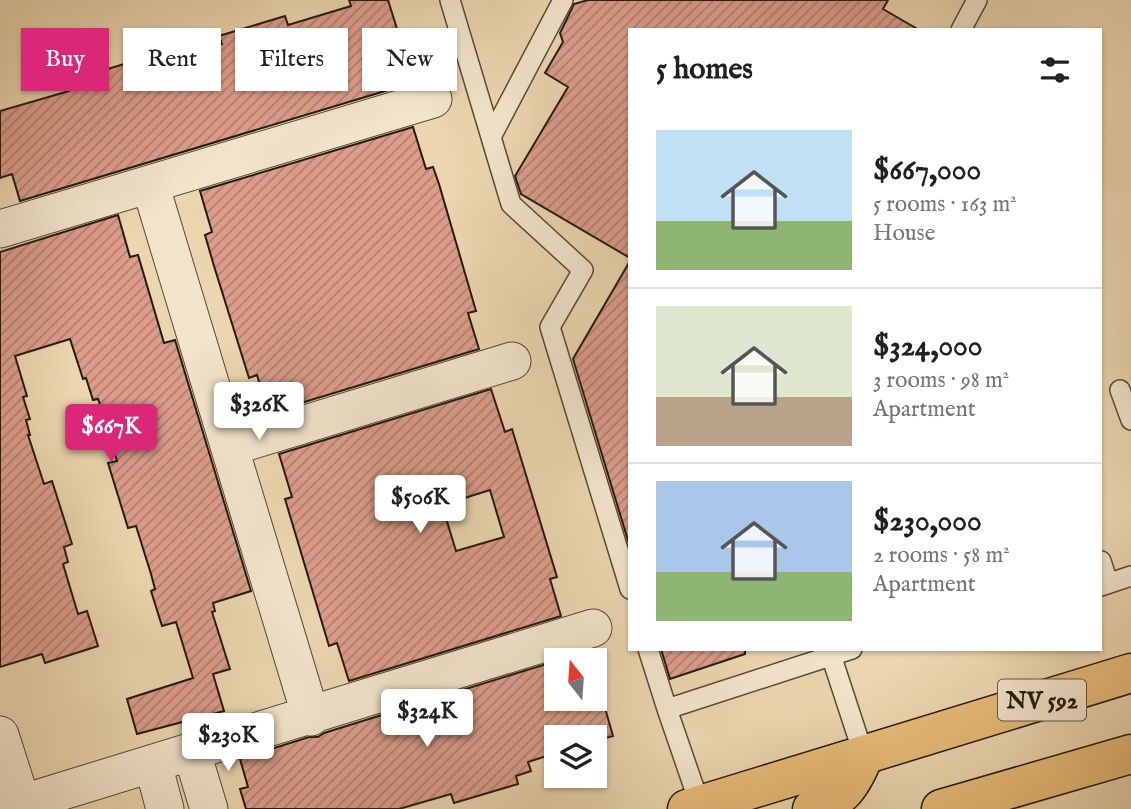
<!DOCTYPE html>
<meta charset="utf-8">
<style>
:root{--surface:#fff;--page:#f6f6f6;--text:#202124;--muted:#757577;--line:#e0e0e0;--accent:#db2777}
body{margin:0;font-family:"IM FELL English",serif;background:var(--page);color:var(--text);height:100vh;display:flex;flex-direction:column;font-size:26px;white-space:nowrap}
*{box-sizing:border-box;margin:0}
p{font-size:23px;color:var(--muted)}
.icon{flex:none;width:38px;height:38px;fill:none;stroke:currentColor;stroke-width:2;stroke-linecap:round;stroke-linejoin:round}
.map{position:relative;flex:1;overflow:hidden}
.details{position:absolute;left:628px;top:28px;width:474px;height:623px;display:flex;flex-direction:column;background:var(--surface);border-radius:0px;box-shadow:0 2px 5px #0004}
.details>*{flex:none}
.top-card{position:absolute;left:21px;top:28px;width:502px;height:63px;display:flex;gap:14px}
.needle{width:46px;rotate:343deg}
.fabs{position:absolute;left:544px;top:648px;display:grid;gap:14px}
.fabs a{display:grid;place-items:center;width:63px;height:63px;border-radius:0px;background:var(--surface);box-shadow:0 2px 5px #0004;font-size:35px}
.price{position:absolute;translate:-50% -60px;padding:0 16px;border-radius:7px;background:#fff;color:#222;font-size:23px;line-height:46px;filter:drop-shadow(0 2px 4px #0008)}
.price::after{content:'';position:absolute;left:50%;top:42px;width:21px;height:16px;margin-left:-10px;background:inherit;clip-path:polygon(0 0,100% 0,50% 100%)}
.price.on{background:var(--accent);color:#fff}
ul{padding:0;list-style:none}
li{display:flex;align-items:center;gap:21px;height:175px;padding:0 28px}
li+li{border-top:2px solid var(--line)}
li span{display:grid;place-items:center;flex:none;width:196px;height:140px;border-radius:0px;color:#555}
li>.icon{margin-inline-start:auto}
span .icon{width:84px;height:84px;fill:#fffc;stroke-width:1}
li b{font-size:30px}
h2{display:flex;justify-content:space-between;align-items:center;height:84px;padding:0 28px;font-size:30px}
.chip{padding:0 24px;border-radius:0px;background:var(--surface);box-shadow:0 2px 5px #0004;font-size:24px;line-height:63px}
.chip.on{background:var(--accent);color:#fff}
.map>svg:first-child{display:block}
.building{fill:url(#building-hatch);stroke:#231b11;stroke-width:2;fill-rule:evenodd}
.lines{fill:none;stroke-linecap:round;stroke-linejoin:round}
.lane-casing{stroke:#554a38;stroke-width:22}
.street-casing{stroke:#554a38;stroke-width:39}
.primary-casing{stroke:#231b11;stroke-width:41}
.lane{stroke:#f2e4cb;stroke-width:19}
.street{stroke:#f2e4cb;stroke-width:37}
.primary{stroke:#e6bb78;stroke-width:38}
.labels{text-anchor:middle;stroke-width:6;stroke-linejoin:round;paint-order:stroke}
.shield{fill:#f2e4cb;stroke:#615749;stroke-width:2}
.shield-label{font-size:24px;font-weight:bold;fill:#231b11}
</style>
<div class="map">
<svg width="1131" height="809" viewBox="0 0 1131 809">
<defs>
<pattern id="building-hatch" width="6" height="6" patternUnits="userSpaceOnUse" patternTransform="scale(1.75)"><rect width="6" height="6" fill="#dc9d8b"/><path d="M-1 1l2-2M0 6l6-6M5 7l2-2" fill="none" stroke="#b27f70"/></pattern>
</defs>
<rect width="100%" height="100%" fill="#ebd6af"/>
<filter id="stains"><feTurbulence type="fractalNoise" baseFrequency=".00286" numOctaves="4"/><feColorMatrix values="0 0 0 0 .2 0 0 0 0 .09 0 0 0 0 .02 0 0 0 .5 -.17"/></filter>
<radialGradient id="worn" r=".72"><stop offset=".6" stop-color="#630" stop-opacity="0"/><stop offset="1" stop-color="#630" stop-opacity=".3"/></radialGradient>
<path class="building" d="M 349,0 L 388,0 L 402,45 L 394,48 L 405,85 L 20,201 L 12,174 L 0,178 L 0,111 L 69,91 L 68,88 L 89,81 L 88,75 L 134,61 L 136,67 L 222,44 L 219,36 L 285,16 L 288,25 L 351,6 Z
M 588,0 L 888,0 L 883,9 L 919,30 L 630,30 L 630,258 L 521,194 L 515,176 L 568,87 L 545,73 L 563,42 L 560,33 L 574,4 Z
M 413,127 L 426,169 L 433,167 L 439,184 L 476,311 L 468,313 L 479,349 L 268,413 L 257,375 L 249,378 L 214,266 L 205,235 L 212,232 L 200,191 Z
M 118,215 L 130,257 L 138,255 L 164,343 L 175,340 L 251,591 L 213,603 L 215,611 L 212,612 L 230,669 L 213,674 L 224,711 L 137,734 L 127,699 L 193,678 L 176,622 L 162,626 L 151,591 L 155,589 L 151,574 L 136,526 L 128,528 L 108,463 L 117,461 L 103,413 L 98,399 L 93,400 L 86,378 L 83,379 L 70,339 L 15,356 L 27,396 L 23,397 L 30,419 L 26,420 L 30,435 L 28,435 L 44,484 L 52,481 L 72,544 L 64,547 L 68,562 L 63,564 L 78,614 L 87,611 L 98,646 L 45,663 L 42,654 L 0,667 L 0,252 Z
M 630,261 L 630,547 L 573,359 Z
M 491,389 L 505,432 L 512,429 L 557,577 L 550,579 L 561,616 L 349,681 L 337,643 L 329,646 L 285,499 L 292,497 L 279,454 ZM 490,490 L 504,537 L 456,551 L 442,505 Z
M 661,649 L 745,649 L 745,654 L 670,679 Z
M 556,661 L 556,698 L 595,698 L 595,696 L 601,694 L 613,736 L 595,741 L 595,737 L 556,737 L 556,753 L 528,762 L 531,771 L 516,776 L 518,784 L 454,803 L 451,794 L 399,809 L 246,809 L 240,789 L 248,787 L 240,759 L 309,737 L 318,737 L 324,733 Z"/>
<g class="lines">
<g class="lane-casing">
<path id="lane" d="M 450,0 L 511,204 L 583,270 L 550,327 L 630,589
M 961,30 L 977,0
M 491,137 L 563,0
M 1120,390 L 1131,420
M 1101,561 L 1108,583
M 1101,586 L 1131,576
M 648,649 L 667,709
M 829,649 L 864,756
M 700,805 L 667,709 L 852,649"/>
</g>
<g class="street-casing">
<path id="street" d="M 150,184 L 311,717
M 0,229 L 433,99
M 230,447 L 512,361
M 0,735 L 22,804
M 192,753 L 209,809
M 153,764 L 165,809
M 4,809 L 593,628"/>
</g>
<g class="primary-casing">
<path id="primary" d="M 687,809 L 1131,673
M 812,809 C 844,799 851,785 864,756
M 941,809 L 1131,754"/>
</g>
<use href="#lane" class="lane"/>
<use href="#street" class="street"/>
<use href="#primary" class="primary"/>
</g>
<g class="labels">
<rect class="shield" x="998" y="679.5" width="88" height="41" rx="5"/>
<g class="shield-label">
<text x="1042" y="708">NV 592</text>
</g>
</g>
<rect width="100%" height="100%" filter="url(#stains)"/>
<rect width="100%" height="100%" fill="url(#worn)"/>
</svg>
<div class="fabs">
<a><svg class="needle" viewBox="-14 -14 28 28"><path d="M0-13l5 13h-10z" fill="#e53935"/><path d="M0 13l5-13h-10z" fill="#757577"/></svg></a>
<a><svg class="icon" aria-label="layers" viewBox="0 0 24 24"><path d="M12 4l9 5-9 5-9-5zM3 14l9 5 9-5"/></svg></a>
</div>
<b class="price" style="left:259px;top:442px">$326K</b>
<b class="price on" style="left:111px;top:464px">$667K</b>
<b class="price" style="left:420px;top:535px">$506K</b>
<b class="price" style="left:427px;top:749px">$324K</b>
<b class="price" style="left:228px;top:773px">$230K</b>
<div class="top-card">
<a class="chip on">Buy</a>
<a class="chip">Rent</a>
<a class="chip">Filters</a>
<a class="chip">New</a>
</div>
<section class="details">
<h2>5 homes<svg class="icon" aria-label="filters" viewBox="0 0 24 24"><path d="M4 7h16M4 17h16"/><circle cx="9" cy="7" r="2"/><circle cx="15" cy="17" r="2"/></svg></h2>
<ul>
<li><span style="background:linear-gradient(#bfe0f5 65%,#8fb573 0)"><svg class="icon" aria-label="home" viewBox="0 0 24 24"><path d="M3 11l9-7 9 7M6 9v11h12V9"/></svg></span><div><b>$667,000</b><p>5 rooms · 163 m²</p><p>House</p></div></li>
<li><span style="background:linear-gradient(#dfe7d0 65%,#b9a48a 0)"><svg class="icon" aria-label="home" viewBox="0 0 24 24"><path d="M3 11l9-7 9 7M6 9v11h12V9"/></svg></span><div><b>$324,000</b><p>3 rooms · 98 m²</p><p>Apartment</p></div></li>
<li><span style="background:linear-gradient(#a9c7e8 65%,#8fb573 0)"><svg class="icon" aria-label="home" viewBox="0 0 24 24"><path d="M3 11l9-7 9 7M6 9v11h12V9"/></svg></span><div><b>$230,000</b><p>2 rooms · 58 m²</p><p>Apartment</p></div></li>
</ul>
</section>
</div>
